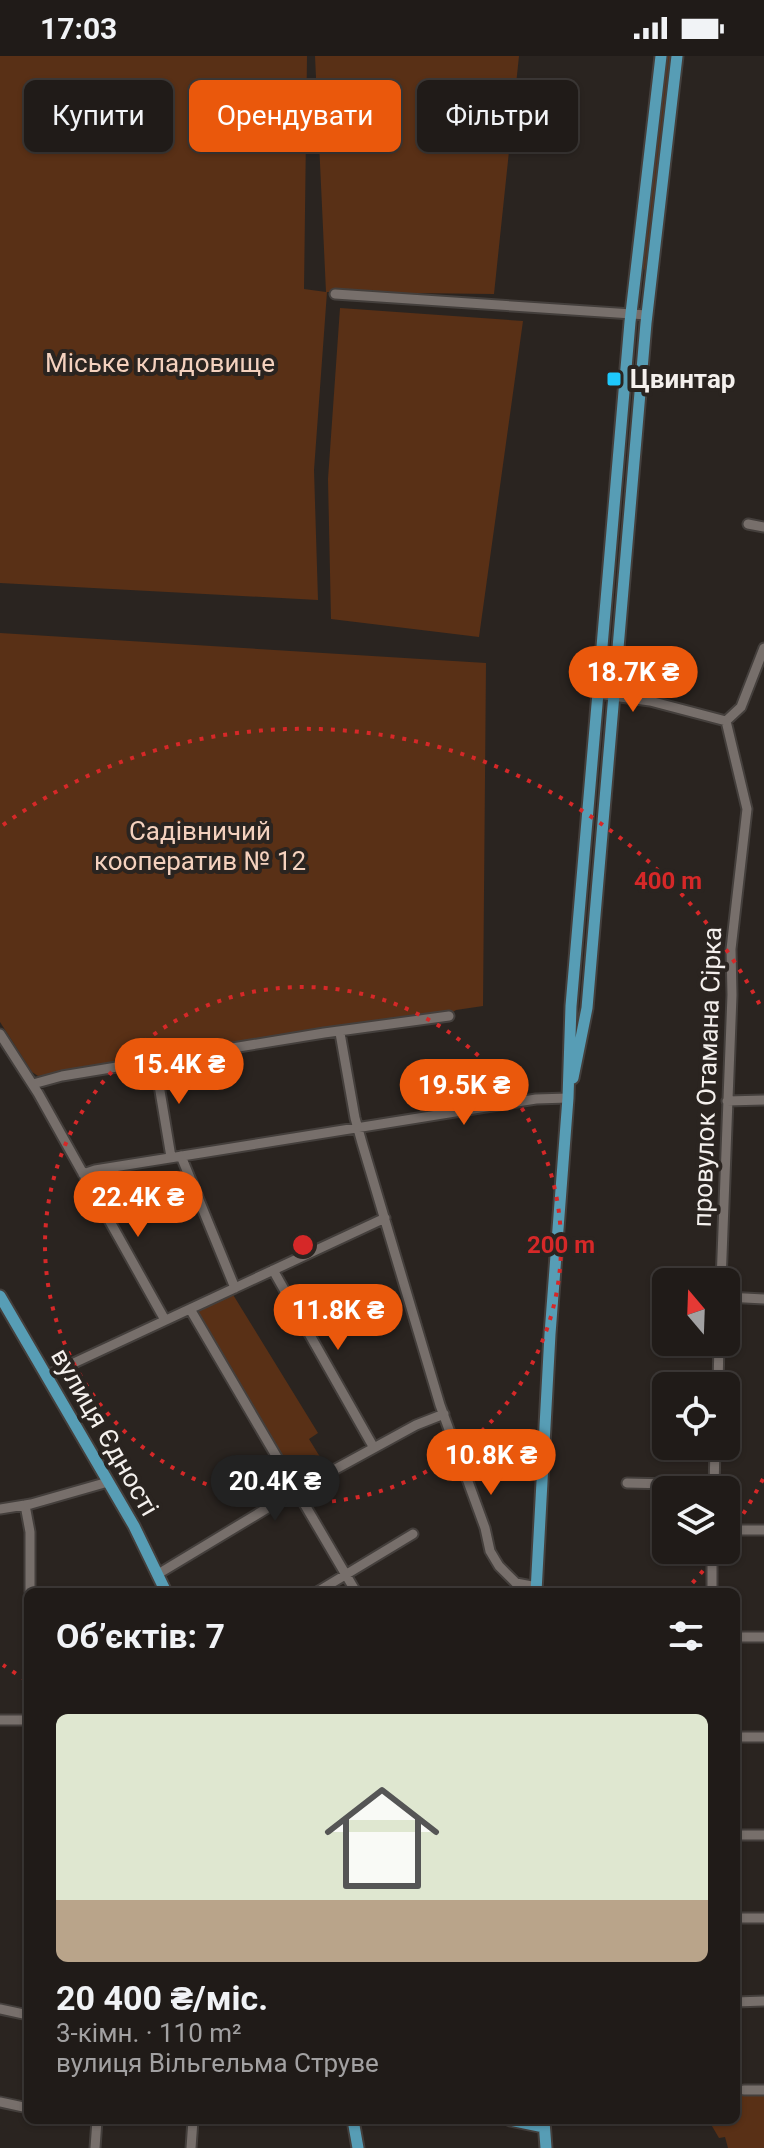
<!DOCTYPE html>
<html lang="uk">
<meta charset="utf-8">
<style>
:root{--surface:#201b18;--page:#2d2825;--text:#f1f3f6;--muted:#a2a1a2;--line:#3d3937;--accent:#ea580c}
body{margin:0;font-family:Roboto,sans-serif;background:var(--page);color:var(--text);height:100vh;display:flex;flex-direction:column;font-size:30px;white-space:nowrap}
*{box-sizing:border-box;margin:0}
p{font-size:26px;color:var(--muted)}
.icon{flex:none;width:44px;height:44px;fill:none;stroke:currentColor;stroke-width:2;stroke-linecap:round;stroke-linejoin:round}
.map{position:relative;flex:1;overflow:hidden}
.panel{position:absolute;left:24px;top:1532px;width:716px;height:536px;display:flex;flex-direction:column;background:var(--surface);border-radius:12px;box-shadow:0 2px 6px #0004,0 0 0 2px var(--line)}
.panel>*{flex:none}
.top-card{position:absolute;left:24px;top:24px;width:716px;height:72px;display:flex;gap:16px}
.needle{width:52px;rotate:341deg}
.buttons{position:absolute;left:652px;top:1212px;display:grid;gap:16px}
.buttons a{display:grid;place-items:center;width:88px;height:88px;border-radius:12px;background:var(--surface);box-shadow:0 2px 6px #0004,0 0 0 2px var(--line);font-size:40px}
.price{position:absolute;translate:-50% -68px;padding:0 18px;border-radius:28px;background:var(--accent);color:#fff;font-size:26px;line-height:52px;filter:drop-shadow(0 2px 4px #0008)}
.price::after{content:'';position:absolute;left:50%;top:48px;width:24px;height:18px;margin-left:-12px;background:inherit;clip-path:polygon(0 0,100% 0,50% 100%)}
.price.current{background:#222;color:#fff}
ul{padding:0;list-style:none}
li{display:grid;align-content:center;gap:16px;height:424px;padding:0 32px}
li span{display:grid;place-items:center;height:248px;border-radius:12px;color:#555}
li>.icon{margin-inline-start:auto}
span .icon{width:144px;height:144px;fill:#fffc;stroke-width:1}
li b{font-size:34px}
h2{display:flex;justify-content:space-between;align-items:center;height:96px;padding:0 32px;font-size:34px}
.tag{padding:0 28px;border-radius:12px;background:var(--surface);box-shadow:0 2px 6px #0004,0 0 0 2px var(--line);font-size:28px;line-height:72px}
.tag.current{background:var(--accent);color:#fff}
.status{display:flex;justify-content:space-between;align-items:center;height:56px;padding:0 40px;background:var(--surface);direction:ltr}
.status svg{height:22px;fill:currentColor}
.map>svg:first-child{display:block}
.green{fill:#593016}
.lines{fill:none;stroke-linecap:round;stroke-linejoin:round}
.minor-casing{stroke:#443f3c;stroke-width:13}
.major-casing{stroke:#443f3c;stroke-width:15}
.minor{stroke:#776f6b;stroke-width:9}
.major{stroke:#579db5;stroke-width:11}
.ring{fill:none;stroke:#d62828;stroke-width:4;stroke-dasharray:4 8}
.poi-dot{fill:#1ec9fd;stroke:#2a2420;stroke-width:3}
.labels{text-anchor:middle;stroke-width:8;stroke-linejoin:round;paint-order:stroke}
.park-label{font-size:26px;fill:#f4d1be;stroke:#2a2420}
.poi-label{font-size:26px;font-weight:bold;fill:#f4f0ed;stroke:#2a2420;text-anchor:start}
.street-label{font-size:26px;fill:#f4f0ed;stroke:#2a2420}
.centre{fill:#d62828;stroke:#2a2420;stroke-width:4}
.ring-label{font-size:24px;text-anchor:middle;font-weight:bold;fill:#d62828;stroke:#2a2420;stroke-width:8;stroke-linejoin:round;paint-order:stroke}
</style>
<div class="status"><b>17:03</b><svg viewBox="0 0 49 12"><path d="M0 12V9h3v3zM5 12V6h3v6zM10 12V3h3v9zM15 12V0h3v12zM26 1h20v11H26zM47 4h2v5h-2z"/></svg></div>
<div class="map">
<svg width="764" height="2092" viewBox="0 0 764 2092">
<rect width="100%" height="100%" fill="#2a2420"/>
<path class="green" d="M 0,0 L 307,0 L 304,233 L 326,236 L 315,0 L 519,0 L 494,238 L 327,236 L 314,414 L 318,544 L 0,527 Z
M 666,0 L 672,0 L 645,215 L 642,209 Z
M 340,252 L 523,265 L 479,581 L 331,563 L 328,423 Z
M 0,577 L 486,607 L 483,950 L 456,954 L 450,958 L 71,1017 L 38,1020 L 32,1016 L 0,966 Z
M 232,1237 L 318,1377 L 309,1383 L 328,1414 C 317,1419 306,1428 295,1424 L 195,1255 Z
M 736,2034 L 764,2036 L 764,2092 L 728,2092 L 725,2081 L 719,2082 L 709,2065 L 736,2064 Z"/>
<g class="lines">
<g class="minor-casing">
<path id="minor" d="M 335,238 L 647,259
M 748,468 L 764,471
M 598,638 L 650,645 L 726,665
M 726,665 L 741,651 L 764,592
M 340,977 L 355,1062 L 362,1087 L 440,1349 L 485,1472 L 490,1495 L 499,1510 L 516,1527 L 537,1531
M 0,978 L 38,1037 L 165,1264
M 155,1005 L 171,1101
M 33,1028 L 62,1020 L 324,977 L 449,960
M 727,1045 L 764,1044
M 181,1100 L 235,1232
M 83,1118 L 95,1114 L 536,1043 L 568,1042
M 273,1214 L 374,1392
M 721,1226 L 732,939 L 731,893 L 747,753 L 726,665
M 726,1241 L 764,1243
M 658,1252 L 666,1253
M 190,1253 L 356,1536
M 48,1319 L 385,1162
M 718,1330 L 719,1286
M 627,1427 L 714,1429
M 714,1434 L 715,1390
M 25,1449 L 30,1476 L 30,1536
M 0,1453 L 31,1448 L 108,1426
M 726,1474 L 764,1474
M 712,1494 L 712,1536
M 158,1518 L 299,1433 L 416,1369 L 444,1358
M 317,1536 L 413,1478
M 736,1581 L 764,1581
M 0,1664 L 28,1664
M 736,1681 L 764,1681
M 736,1779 L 764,1779
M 736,1862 L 764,1862
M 736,1946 L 764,1945
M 0,1953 L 28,1959
M 744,2034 L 764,2034
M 0,2046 L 28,2052
M 95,2092 L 97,2064
M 191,2092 L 193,2064"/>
</g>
<g class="major-casing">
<path id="major" d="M 573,1022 L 587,952 L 646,267 L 677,0
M 0,1240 L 134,1470 L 166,1536
M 536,1536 L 550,1278 L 568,1042 L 571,950 L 630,266 L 661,0
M 353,2064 L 358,2092
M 510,2064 L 544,2071
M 544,2065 L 546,2092"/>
</g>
<use href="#minor" class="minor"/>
<use href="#major" class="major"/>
</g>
<g class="ring">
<circle cx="303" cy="1189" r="258"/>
<path d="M763 1423A516 516 0 0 1 728 1481M718 1496A516 516 0 0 1 686 1534M26 1624A516 516 0 0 1 3 1609M3 769A516 516 0 0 1 763 955"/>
</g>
<rect class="poi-dot" x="606" y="315" width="16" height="16" rx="4"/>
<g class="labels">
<g class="park-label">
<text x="160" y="316">Міське кладовище</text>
<text x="200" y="784">Садівничий<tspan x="200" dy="30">кооператив № 12</tspan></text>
</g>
<g class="poi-label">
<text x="630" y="332">Цвинтар</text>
</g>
<g class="street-label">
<text transform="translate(707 1021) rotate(-88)" y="9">провулок Отамана Сірка</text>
<text transform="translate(105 1376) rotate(60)" y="9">вулиця Єдності</text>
</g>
</g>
<circle cx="303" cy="1189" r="12" class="centre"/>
<g class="ring-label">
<text x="668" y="833">400 m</text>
<text x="561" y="1197">200 m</text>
</g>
</svg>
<div class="buttons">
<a><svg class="needle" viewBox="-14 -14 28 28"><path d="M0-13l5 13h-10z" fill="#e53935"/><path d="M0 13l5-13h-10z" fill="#a2a1a2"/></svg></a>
<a><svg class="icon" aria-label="locate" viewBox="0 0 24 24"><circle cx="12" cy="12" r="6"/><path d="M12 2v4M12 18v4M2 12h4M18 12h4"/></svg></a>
<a><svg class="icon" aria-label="layers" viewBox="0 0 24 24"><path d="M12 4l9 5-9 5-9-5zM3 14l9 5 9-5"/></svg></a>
</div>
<b class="price" style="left:633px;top:658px">18.7K ₴</b>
<b class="price" style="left:179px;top:1050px">15.4K ₴</b>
<b class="price" style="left:464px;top:1071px">19.5K ₴</b>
<b class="price" style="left:138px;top:1183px">22.4K ₴</b>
<b class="price" style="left:338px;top:1296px">11.8K ₴</b>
<b class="price" style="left:491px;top:1441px">10.8K ₴</b>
<b class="price current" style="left:275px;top:1467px">20.4K ₴</b>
<div class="top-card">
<a class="tag">Купити</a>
<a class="tag current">Орендувати</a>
<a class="tag">Фільтри</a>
</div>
<section class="panel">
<h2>Об’єктів: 7<svg class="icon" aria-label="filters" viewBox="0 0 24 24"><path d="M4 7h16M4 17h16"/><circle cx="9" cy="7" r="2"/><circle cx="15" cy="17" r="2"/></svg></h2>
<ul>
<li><span style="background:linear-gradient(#dfe7d0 75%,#b9a48a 0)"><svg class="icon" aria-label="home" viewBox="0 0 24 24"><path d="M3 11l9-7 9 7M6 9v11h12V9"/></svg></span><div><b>20 400 ₴/міс.</b><p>3-кімн. · 110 m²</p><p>вулиця Вільгельма Струве</p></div></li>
</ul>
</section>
</div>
